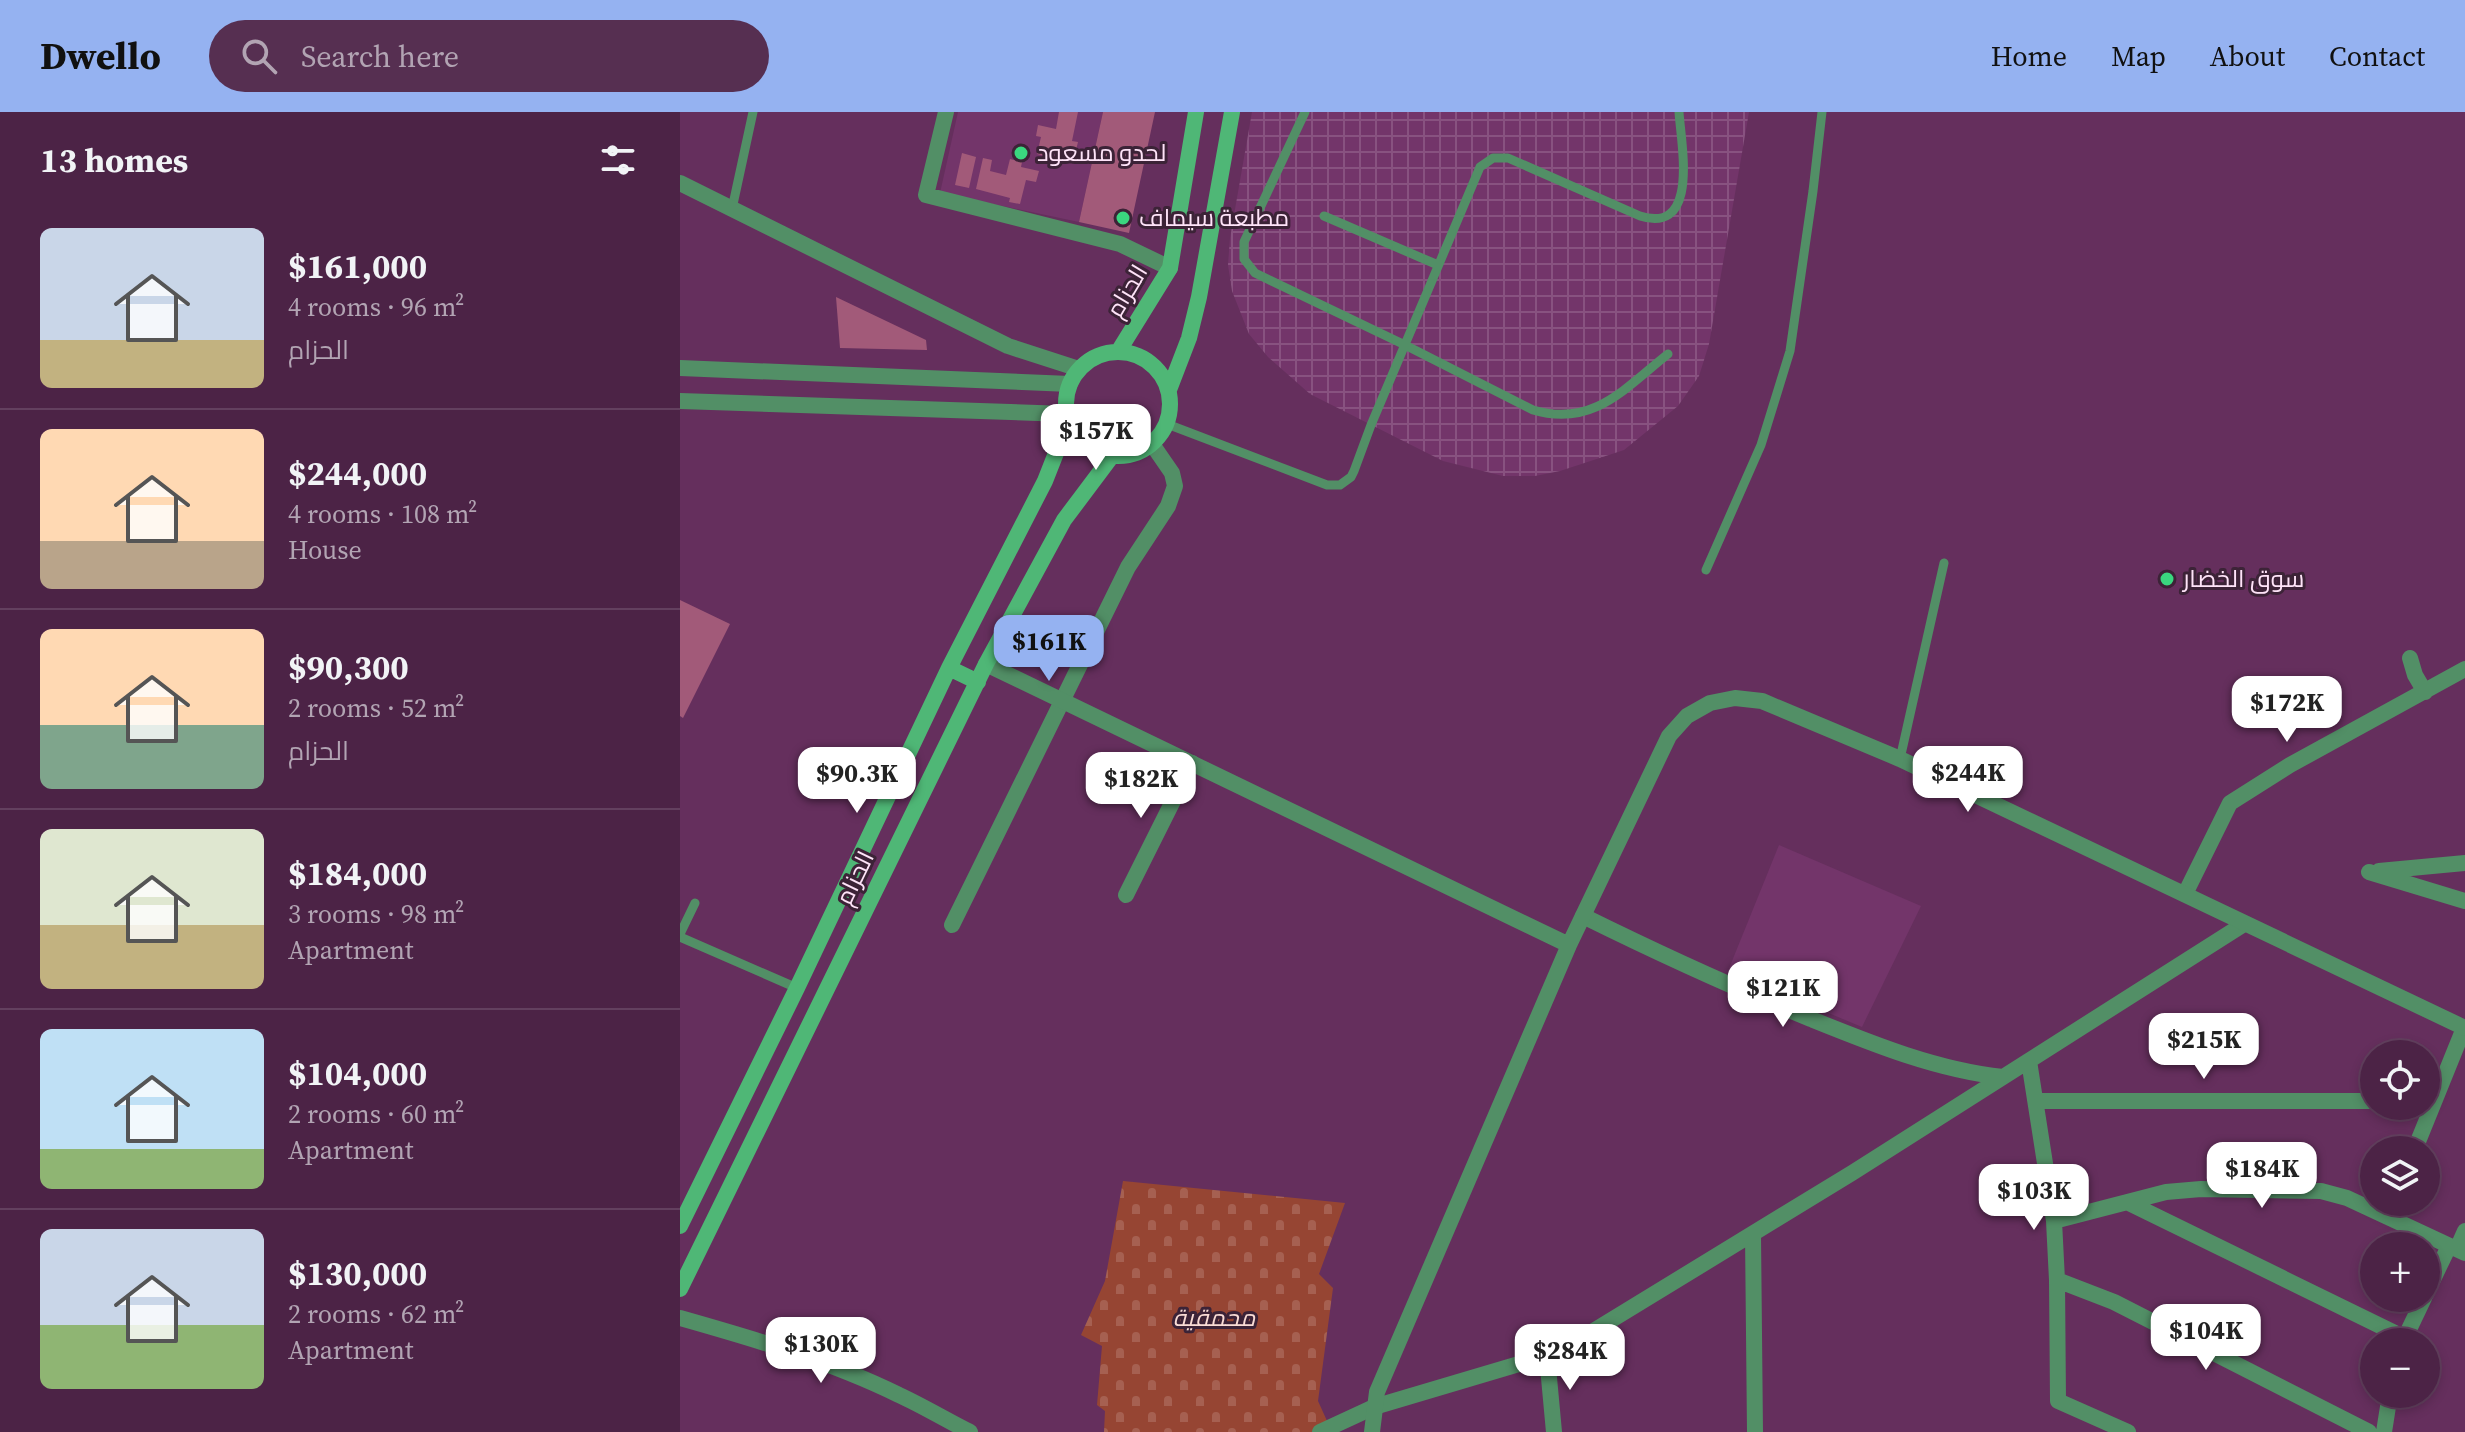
<!DOCTYPE html>
<meta charset="utf-8">
<style>
:root{--surface:#4c2346;--page:#562f51;--text:#f1f3f6;--muted:#b2a4b3;--line:#63405f;--accent:#95b2f1}
body{margin:0;font-family:"Source Serif 4",Cairo,serif;background:var(--page);color:var(--text);height:100vh;display:flex;flex-direction:column;font-size:30px;white-space:nowrap}
*{box-sizing:border-box;margin:0}
p{font-size:26px;color:var(--muted)}
.icon{flex:none;width:44px;height:44px;fill:none;stroke:currentColor;stroke-width:2;stroke-linecap:round;stroke-linejoin:round}
.map{position:relative;flex:1;overflow:hidden}
.side{display:flex;flex-direction:column;background:var(--surface);width:680px}
.side>*{flex:none}
.tools{position:absolute;left:1680px;top:928px;display:grid;gap:16px}
.tools a{display:grid;place-items:center;width:80px;height:80px;border-radius:50%;background:var(--surface);box-shadow:0 4px 12px #0003,0 0 0 2px var(--line);font-size:40px}
.price{position:absolute;translate:-50% -68px;padding:0 18px;border-radius:16px;background:#fff;color:#222;font-size:26px;line-height:52px;filter:drop-shadow(0 2px 4px #0008)}
.price::after{content:'';position:absolute;left:50%;top:48px;width:24px;height:18px;margin-left:-12px;background:inherit;clip-path:polygon(0 0,100% 0,50% 100%)}
.price.on{background:var(--accent);color:#111}
ul{padding:0;list-style:none}
li{display:flex;align-items:center;gap:24px;height:200px;padding:0 40px}
li+li{border-top:2px solid var(--line)}
li span{display:grid;place-items:center;flex:none;width:224px;height:160px;border-radius:12px;color:#555}
li>.icon{margin-inline-start:auto}
span .icon{width:96px;height:96px;fill:#fffc;stroke-width:1}
li b{font-size:34px}
h2{display:flex;justify-content:space-between;align-items:center;height:96px;padding:0 40px;font-size:34px}
header{display:flex;align-items:center;gap:48px;box-sizing:border-box;height:112px;padding:0 40px;background:var(--accent);color:#111}
header strong{font-size:38px}
nav{display:flex;gap:44px;margin-inline-start:auto;font-size:28px}
.search{width:560px;height:72px;background:var(--page);display:flex;align-items:center;gap:20px;box-sizing:border-box;padding:0 28px;border-radius:44px;color:var(--muted);font-size:30px}
main{display:flex;flex:1;min-height:0}
.map>svg:first-child{display:block}
.built{fill:#73356a}
.industrial{fill:url(#industrial-grid)}
.cemetery{fill:url(#cemetery-stones)}
.building{fill:#a25a79}
.lines{fill:none;stroke-linecap:round;stroke-linejoin:round}
.service{stroke:#528f66;stroke-width:9}
.minor{stroke:#528f66;stroke-width:16}
.tertiary{stroke:#528f66;stroke-width:16}
.secondary{stroke:#4fb776;stroke-width:16}
.poi-dot{fill:#3ad77f;stroke:#3c2337;stroke-width:3}
.labels{text-anchor:middle;stroke-width:6;stroke-linejoin:round;paint-order:stroke}
.poi-label{font-size:24px;fill:#fee3f8;stroke:#3c2337;text-anchor:start}
.street-label{font-size:24px;fill:#fee3f8;stroke:#3c2337}
.park-label{font-size:24px;font-style:italic;fill:#fadcd5;stroke:#3c2337}
</style>
<header>
<strong>Dwello</strong>
<div class="search"><svg class="icon" aria-label="search" viewBox="0 0 24 24"><circle cx="10" cy="10" r="6"/><path d="M15 15l6 6"/></svg>Search here</div>
<nav><a>Home</a><a>Map</a><a>About</a><a>Contact</a></nav>
</header>
<main>
<section class="side">
<h2>13 homes<svg class="icon" aria-label="filters" viewBox="0 0 24 24"><path d="M4 7h16M4 17h16"/><circle cx="9" cy="7" r="2"/><circle cx="15" cy="17" r="2"/></svg></h2>
<ul>
<li><span style="background:linear-gradient(#c9d6e8 70%,#c2b280 0)"><svg class="icon" aria-label="home" viewBox="0 0 24 24"><path d="M3 11l9-7 9 7M6 9v11h12V9"/></svg></span><div><b>$161,000</b><p>4 rooms · 96 m²</p><p>الحزام</p></div></li>
<li><span style="background:linear-gradient(#ffd9b3 70%,#b9a48a 0)"><svg class="icon" aria-label="home" viewBox="0 0 24 24"><path d="M3 11l9-7 9 7M6 9v11h12V9"/></svg></span><div><b>$244,000</b><p>4 rooms · 108 m²</p><p>House</p></div></li>
<li><span style="background:linear-gradient(#ffd9b3 60%,#7fa58c 0)"><svg class="icon" aria-label="home" viewBox="0 0 24 24"><path d="M3 11l9-7 9 7M6 9v11h12V9"/></svg></span><div><b>$90,300</b><p>2 rooms · 52 m²</p><p>الحزام</p></div></li>
<li><span style="background:linear-gradient(#dfe7d0 60%,#c2b280 0)"><svg class="icon" aria-label="home" viewBox="0 0 24 24"><path d="M3 11l9-7 9 7M6 9v11h12V9"/></svg></span><div><b>$184,000</b><p>3 rooms · 98 m²</p><p>Apartment</p></div></li>
<li><span style="background:linear-gradient(#bfe0f5 75%,#8fb573 0)"><svg class="icon" aria-label="home" viewBox="0 0 24 24"><path d="M3 11l9-7 9 7M6 9v11h12V9"/></svg></span><div><b>$104,000</b><p>2 rooms · 60 m²</p><p>Apartment</p></div></li>
<li><span style="background:linear-gradient(#c9d6e8 60%,#8fb573 0)"><svg class="icon" aria-label="home" viewBox="0 0 24 24"><path d="M3 11l9-7 9 7M6 9v11h12V9"/></svg></span><div><b>$130,000</b><p>2 rooms · 62 m²</p><p>Apartment</p></div></li>
</ul>
</section>
<div class="map">
<svg width="1785" height="1320" viewBox="0 0 1785 1320">
<defs>
<pattern id="industrial-grid" width="8" height="8" patternUnits="userSpaceOnUse" patternTransform="scale(2)"><rect width="8" height="8" fill="#73356a"/><path d="M0 4h8M4 0v8" fill="none" stroke="#885280"/></pattern>
<pattern id="cemetery-stones" width="16" height="16" patternUnits="userSpaceOnUse" patternTransform="scale(2)"><rect width="16" height="16" fill="#964533"/><path d="M2 7V4a2 2 0 0 1 4 0v3zM10 15v-3a2 2 0 0 1 4 0v3z" fill="#a66051"/></pattern>
</defs>
<rect width="100%" height="100%" fill="#652f5d"/>
<path class="built" d="M 278,0 L 423,0 L 399,110 L 260,81 Z
M 1099,733 L 1241,794 L 1182,915 L 1048,859 Z"/>
<path class="industrial" d="M 572,0 L 1069,0 L 1029,232 L 1019,264 L 998,294 L 944,338 L 880,359 L 855,364 L 823,364 L 763,349 L 630,282 L 588,245 L 569,222 L 552,179 L 548,153 L 550,126 Z"/>
<path class="cemetery" d="M 443,1069 L 665,1091 L 639,1162 L 653,1176 L 638,1289 L 652,1320 L 424,1320 L 425,1299 L 417,1293 L 422,1234 L 401,1223 L 425,1169 Z"/>
<path class="building" d="M 379,0 L 398,0 L 392,29 L 398,30 L 395,42 L 370,37 L 368,45 L 357,42 L 361,25 L 356,24 L 358,13 L 376,17 Z
M 423,0 L 475,0 L 449,121 L 399,110 Z
M 282,41 L 296,45 L 289,76 L 275,73 Z
M 303,46 L 312,48 L 310,59 L 326,63 L 330,47 L 342,50 L 341,55 L 359,59 L 356,70 L 346,68 L 340,92 L 329,90 L 330,86 L 296,77 Z
M 156,185 L 246,228 L 247,238 L 160,236 Z
M 0,488 L 50,512 L 3,606 L 0,604 Z"/>
<g class="lines">
<path class="service" d="M 625,0 L 564,130 L 564,147 L 575,161 L 725,233 L 853,298 C 913,316 945,276 988,242
M 52,97 L 73,0
M 644,104 L 758,153
M 487,312 L 647,373 L 660,373 L 671,365 L 674,359 L 691,313 L 800,55 L 813,46 L 828,46 L 960,104 C 1020,123 1001,32 999,0
M 1026,458 L 1081,333 L 1110,239 L 1133,79 L 1142,0
M 1220,647 L 1264,451
M 0,822 L 15,791
M 0,825 L 117,876"/>
<path class="minor" d="M 266,0 L 246,83 L 440,132 L 490,156
M 0,71 L 328,234 L 399,257
M 0,256 L 390,272
M 0,289 L 387,302
M 1730,546 L 1735,563 L 1745,580
M 1699,759 L 1785,751
M 1689,760 L 1785,789
M 1505,782 L 1550,691 L 1610,653 L 1785,557
M 446,783 L 512,651
M 903,804 C 978,841 1054,876 1131,907 C 1193,932 1257,958 1323,965
M 272,813 L 448,455 L 488,394 L 495,374 L 492,361 L 472,332
M 1349,949 L 1374,1109 L 1377,1168 L 1378,1289 L 1448,1320
M 1356,989 L 1694,989
M 1735,1037 L 1784,916
M 1447,1090 L 1725,1226
M 1374,1109 L 1486,1080 L 1521,1077 L 1641,1079 L 1667,1086 L 1785,1141
M 1073,1123 L 1075,1320
M 1777,1137 L 1785,1119
M 1377,1168 L 1434,1190 L 1689,1320
M 1746,1182 L 1769,1134
M 0,1206 C 74,1227 150,1249 219,1283 C 243,1294 266,1308 290,1320
M 1723,1230 L 1744,1186
M 867,1244 L 874,1320
M 640,1320 L 694,1295 L 879,1240 L 1172,1061 L 1564,812
M 1704,1320 L 1710,1282"/>
<path class="tertiary" d="M 306,552 L 889,833
M 692,1320 L 697,1280 L 889,833 L 989,624 L 1007,604 L 1030,591 L 1055,586 L 1082,589 L 1220,647 L 1785,916"/>
<path class="secondary" d="M 438,240 L 490,156 L 516,0
M386 292a52 52 0 1 1 104 0a52 52 0 1 1-104 0Z
M 489,278 L 509,226 L 519,185 L 552,0
M 269,556 L 298,570
M 0,1114 L 117,876 L 269,556 L 365,369 L 389,308
M 0,1177 L 306,552 L 384,408 L 432,344"/>
</g>
<g class="poi-dot">
<circle cx="341" cy="41" r="8"/>
<circle cx="443" cy="106" r="8"/>
<circle cx="1487" cy="467" r="8"/>
</g>
<g class="labels">
<g class="poi-label">
<text x="357" y="49">لحدو مسعود</text>
<text x="459" y="114">مطبعة سيماف</text>
<text x="1503" y="475">سوق الخضار</text>
</g>
<g class="street-label">
<text transform="translate(447 179) rotate(-59)" y="8">الحزام</text>
<text transform="translate(175 766) rotate(-64)" y="8">الحزام</text>
</g>
<g class="park-label">
<text x="534" y="1214">محمقية</text>
</g>
</g>
</svg>
<div class="tools">
<a><svg class="icon" aria-label="locate" viewBox="0 0 24 24"><circle cx="12" cy="12" r="6"/><path d="M12 2v4M12 18v4M2 12h4M18 12h4"/></svg></a>
<a><svg class="icon" aria-label="layers" viewBox="0 0 24 24"><path d="M12 4l9 5-9 5-9-5zM3 14l9 5 9-5"/></svg></a>
<a>+</a>
<a>−</a>
</div>
<b class="price" style="left:416px;top:360px">$157K</b>
<b class="price on" style="left:369px;top:571px">$161K</b>
<b class="price" style="left:1607px;top:632px">$172K</b>
<b class="price" style="left:1288px;top:702px">$244K</b>
<b class="price" style="left:177px;top:703px">$90.3K</b>
<b class="price" style="left:461px;top:708px">$182K</b>
<b class="price" style="left:1103px;top:917px">$121K</b>
<b class="price" style="left:1524px;top:969px">$215K</b>
<b class="price" style="left:1582px;top:1098px">$184K</b>
<b class="price" style="left:1354px;top:1120px">$103K</b>
<b class="price" style="left:1526px;top:1260px">$104K</b>
<b class="price" style="left:141px;top:1273px">$130K</b>
<b class="price" style="left:890px;top:1280px">$284K</b>
</div>
</main>
